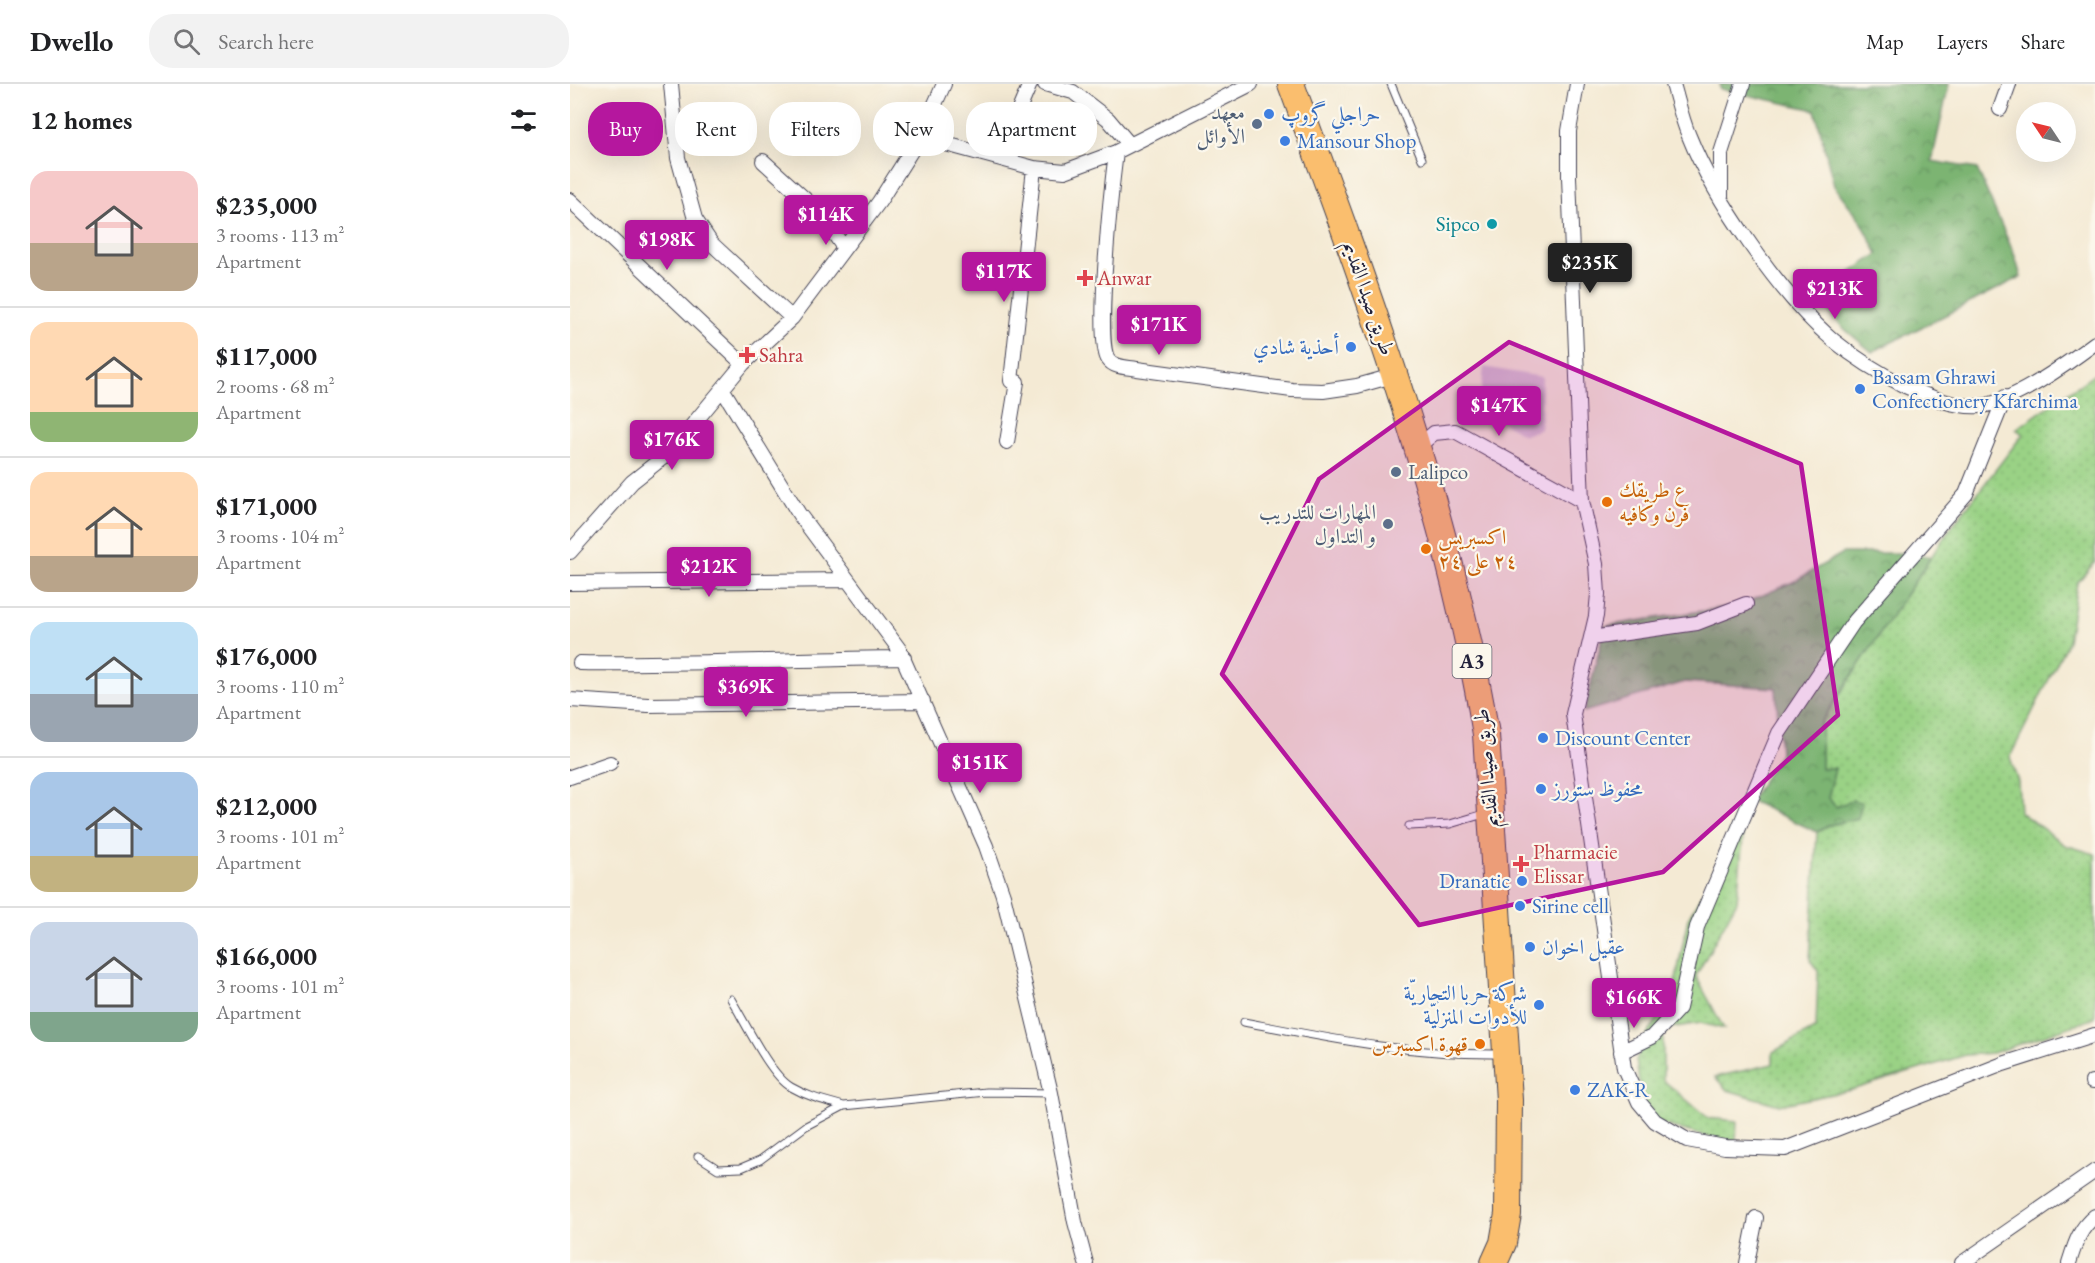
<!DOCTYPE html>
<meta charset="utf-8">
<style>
:root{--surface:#fff;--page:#f2f2f2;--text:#202124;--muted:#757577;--line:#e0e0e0;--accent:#b5179e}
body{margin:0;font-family:"EB Garamond",Amiri,serif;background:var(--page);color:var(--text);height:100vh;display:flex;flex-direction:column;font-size:22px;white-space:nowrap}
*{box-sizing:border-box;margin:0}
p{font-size:20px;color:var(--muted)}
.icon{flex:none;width:33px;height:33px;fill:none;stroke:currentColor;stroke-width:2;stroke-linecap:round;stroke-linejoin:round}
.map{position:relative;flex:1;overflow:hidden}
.panel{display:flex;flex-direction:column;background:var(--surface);width:570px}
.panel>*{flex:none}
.banner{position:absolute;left:18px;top:18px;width:570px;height:54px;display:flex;gap:12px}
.needle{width:39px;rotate:305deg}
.tools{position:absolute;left:1446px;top:18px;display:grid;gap:12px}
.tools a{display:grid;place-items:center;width:60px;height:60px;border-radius:50%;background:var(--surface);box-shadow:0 6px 24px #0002;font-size:30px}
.price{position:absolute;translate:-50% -51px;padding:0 14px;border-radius:6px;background:var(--accent);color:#fff;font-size:20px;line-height:39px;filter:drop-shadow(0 2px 3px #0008)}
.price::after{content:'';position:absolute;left:50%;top:36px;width:18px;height:14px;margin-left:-9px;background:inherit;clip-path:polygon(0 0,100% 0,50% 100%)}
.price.current{background:#222;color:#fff}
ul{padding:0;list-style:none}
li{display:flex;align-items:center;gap:18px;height:150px;padding:0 30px}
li+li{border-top:2px solid var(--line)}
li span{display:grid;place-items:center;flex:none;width:168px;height:120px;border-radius:18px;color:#555}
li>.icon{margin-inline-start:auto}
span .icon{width:72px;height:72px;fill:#fffc;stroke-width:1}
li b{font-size:26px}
h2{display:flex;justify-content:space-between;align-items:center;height:72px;padding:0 30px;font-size:26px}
.tag{padding:0 21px;border-radius:24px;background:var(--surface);box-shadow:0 6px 24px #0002;font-size:21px;line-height:54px}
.tag.current{background:var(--accent);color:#fff}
header{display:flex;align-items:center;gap:36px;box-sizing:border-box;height:84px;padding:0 30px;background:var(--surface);border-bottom:2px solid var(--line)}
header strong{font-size:28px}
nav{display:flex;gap:33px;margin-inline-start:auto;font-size:21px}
.search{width:420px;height:54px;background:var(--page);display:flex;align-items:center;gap:15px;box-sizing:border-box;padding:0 21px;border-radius:24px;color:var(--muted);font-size:22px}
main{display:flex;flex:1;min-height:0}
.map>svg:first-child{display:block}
.industrial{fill:#d1bdcc}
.grass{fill:url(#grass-dots);stroke:#5e7a60;stroke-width:1.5}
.forest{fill:url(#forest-crowns);stroke:#4e6b56;stroke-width:1.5}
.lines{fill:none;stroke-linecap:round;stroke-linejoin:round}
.lane-casing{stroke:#424052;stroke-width:9}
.street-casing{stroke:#424052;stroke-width:16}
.highway-casing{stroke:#424052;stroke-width:28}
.lane{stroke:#fff;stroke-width:7}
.street{stroke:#fff;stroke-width:14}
.highway{stroke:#fabe6e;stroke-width:26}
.marked{fill:#b5179e;fill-opacity:0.2;stroke:#b5179e;stroke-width:4.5;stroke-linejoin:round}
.shop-dot{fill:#3f7fe0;stroke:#fbf7ec;stroke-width:2}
.service-dot{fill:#5c6f8a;stroke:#fbf7ec;stroke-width:2}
.culture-dot{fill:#0f9aa8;stroke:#fbf7ec;stroke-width:2}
.health-dot{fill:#e0444e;stroke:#fbf7ec;stroke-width:2}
.food-dot{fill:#e8710a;stroke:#fbf7ec;stroke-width:2}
.labels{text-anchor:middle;stroke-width:4.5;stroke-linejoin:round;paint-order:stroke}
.shield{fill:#fbf7ec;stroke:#636270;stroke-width:1.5}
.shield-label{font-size:20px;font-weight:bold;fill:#22223b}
.service-label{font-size:21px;fill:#4e5e75;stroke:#fbf7ec;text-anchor:end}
.shop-label{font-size:21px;fill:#366cbe;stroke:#fbf7ec;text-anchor:start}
.culture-label{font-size:21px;fill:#0d838f;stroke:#fbf7ec;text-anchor:end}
.health-label{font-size:21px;fill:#be3a42;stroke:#fbf7ec;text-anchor:start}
.street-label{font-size:21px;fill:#22223b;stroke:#fbf7ec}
.food-label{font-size:21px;fill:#c56008;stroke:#fbf7ec;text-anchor:start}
</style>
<header>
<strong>Dwello</strong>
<div class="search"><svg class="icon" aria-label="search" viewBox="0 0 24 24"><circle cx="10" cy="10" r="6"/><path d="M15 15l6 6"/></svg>Search here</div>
<nav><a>Map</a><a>Layers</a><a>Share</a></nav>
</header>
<main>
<section class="panel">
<h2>12 homes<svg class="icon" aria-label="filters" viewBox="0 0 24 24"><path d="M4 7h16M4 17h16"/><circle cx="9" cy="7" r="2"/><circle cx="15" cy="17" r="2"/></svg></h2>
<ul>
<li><span style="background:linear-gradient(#f6c9c9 60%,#b9a48a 0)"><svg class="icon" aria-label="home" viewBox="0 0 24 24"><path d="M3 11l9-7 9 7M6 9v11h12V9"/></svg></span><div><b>$235,000</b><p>3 rooms · 113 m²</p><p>Apartment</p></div></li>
<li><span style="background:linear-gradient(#ffd9b3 75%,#8fb573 0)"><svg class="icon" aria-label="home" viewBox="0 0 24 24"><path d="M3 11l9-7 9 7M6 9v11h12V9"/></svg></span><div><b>$117,000</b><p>2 rooms · 68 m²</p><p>Apartment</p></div></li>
<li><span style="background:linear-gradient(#ffd9b3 70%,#b9a48a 0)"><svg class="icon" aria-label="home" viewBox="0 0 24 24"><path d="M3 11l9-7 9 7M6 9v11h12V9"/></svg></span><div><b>$171,000</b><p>3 rooms · 104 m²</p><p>Apartment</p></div></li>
<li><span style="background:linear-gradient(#bfe0f5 60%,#9aa5b1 0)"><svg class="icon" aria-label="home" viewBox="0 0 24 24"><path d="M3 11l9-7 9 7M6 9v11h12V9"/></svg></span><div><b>$176,000</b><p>3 rooms · 110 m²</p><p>Apartment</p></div></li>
<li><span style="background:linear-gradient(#a9c7e8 70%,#c2b280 0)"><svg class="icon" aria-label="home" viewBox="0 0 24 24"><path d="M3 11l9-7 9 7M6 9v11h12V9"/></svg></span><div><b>$212,000</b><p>3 rooms · 101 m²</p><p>Apartment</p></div></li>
<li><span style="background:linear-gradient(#c9d6e8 75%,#7fa58c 0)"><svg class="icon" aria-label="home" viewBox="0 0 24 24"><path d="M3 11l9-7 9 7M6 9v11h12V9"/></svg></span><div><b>$166,000</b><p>3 rooms · 101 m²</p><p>Apartment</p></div></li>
</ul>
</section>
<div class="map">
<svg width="1525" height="1179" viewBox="0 0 1525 1179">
<defs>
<pattern id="grass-dots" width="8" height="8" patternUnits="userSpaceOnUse" patternTransform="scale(1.5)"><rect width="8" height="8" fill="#9ad285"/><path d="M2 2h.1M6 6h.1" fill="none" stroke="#84b474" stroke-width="1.8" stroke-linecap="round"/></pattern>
<pattern id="forest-crowns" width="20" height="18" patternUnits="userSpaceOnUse" patternTransform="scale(1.5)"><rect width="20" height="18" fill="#7bb472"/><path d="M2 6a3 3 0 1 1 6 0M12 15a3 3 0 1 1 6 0" fill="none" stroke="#64925f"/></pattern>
</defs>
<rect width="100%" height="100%" fill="#fbf7ec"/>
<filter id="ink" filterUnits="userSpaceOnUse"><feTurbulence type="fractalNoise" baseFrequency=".0167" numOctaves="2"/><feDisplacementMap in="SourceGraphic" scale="12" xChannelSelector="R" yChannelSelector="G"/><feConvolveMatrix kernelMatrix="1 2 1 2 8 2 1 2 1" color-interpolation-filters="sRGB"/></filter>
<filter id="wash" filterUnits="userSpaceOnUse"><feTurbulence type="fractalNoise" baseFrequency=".008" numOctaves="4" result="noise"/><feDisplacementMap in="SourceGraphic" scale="24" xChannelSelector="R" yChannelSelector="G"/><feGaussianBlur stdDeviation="1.35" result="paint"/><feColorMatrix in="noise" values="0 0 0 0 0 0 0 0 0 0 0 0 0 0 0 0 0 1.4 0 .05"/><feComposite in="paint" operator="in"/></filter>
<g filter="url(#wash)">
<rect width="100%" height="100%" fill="#f4ead4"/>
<path class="industrial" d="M 914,283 L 972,293 L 971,345 L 954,351 L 909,324 Z"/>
<path class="grass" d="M 1525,290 L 1525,478 L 1507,499 L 1498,557 L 1440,673 L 1448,698 L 1450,728 L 1495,761 L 1525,770 L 1525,934 L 1423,969 L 1396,971 L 1281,1006 L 1209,1021 L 1157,1006 L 1145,993 L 1203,980 L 1203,968 L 1246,944 L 1248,887 L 1240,876 L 1247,748 L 1260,741 L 1288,734 L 1283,716 L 1266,723 L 1258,714 L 1265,684 L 1251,685 L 1251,638 L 1377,449 L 1453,350 L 1446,345 Z
M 1169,747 L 1173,753 L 1167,817 L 1126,892 L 1154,945 L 1131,939 L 1093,945 L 1093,996 L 1138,1034 L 1167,1037 L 1166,1057 L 1141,1054 L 1082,1037 L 1072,1019 L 1066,976 L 1078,949 L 1102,915 L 1118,834 Z"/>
<path class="forest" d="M 1150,0 L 1379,0 L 1362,77 L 1407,85 L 1445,172 L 1451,193 L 1302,268 L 1272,243 L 1246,212 L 1308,170 L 1291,137 L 1264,102 L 1245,26 L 1150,5 Z
M 1273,469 L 1331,469 L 1361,473 L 1251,638 L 1251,684 L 1265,684 L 1258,714 L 1266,723 L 1283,716 L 1292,719 L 1288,734 L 1260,741 L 1247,748 L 1180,717 L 1210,670 L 1206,604 L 1115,598 L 1014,628 L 1035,542 L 1170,521 L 1223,498 Z"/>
</g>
<g filter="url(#ink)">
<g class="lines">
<g class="lane-casing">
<path id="lane" d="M 821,0 L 852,75
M 839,742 L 880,740 L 914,730
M 161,915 C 175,938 200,991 221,1003 C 238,1013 256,1017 274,1022
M 674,938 C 763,955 839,971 930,970
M 128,1072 L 148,1085 L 171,1084 L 190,1076 L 236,1042 L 274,1022 L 416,1008 L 481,1009"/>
</g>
<g class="street-casing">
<path id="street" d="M 101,0 L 108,74 L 125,135 L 141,159 L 222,234
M 475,0 L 503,8 L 538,35 L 560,61
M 1007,0 L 999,47 L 999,93 L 1012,417 L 1026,480 L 1028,510 L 1026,532 L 1003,630 L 1054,984 L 1069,1018 L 1085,1037 L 1117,1056 L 1155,1063 L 1215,1065 L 1433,980 L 1525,951
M 1103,0 C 1108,17 1112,36 1119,52 C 1144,115 1211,212 1263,256 C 1285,274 1309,289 1335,302 C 1357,312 1385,324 1410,322 C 1443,319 1498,279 1525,259
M 1430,25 L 1439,0
M 350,53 L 464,84 L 495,87 L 546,68 L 681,0
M 546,68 C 542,99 525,256 538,275 C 544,284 557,283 567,285 L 722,306 L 753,307 L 787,302 L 826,291
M 429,73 L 460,0
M 193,77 L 249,128 L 274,164
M 1151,112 L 1151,69 L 1173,0
M 0,116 L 173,280
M 153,306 L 229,430 L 329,565 L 416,762 L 433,811 L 481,1009 L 505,1138 L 516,1179
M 437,358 L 447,298 L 441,297 L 464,84
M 849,362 L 864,349 L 885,347 L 1012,417
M 0,468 L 62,398 L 100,368 L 173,280 L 222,234 L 309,118 L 350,53 L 374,0
M 0,499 L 277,496
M 1021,554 L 1127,539 L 1176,520
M 10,579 C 118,581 226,575 334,574
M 0,616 L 78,621 L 353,617
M 0,693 L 40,679
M 1051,968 L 1082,953 L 1109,924 L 1127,843 L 1209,649 L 1283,539 L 1396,410 L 1435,313
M 1522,998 L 1525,998
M 1177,1179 L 1186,1134
M 1392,1179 L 1525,1087
M 1499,1179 C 1505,1160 1509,1145 1525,1132"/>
</g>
<g class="highway-casing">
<path id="highway" d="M 721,0 C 800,213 878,425 916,650 L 939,1016 L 938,1130 L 933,1159 L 924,1179"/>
</g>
<use href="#lane" class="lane"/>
<use href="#street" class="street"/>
<use href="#highway" class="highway"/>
</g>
</g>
<path class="marked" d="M 939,258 L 1231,380 L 1268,631 L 1093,788 L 849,841 L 652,590 L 749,395 Z"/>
<g class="shop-dot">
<circle cx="699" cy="30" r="6"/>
<circle cx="715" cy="57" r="6"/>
<circle cx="781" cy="263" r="6"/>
<circle cx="1290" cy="305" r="6"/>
<circle cx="973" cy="654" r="6"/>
<circle cx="971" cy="705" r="6"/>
<circle cx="952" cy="797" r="6"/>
<circle cx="950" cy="822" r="6"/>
<circle cx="960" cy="863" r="6"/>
<circle cx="969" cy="921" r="6"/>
<circle cx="1005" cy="1006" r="6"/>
</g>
<g class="service-dot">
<circle cx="687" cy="40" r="6"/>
<circle cx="826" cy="388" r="6"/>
<circle cx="818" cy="440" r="6"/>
</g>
<circle class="culture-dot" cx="922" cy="140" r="6"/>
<g class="health-dot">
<path d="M512 185h6v6h6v6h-6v6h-6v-6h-6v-6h6z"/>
<path d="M174 262h6v6h6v6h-6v6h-6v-6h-6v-6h6z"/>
<path d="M948 771h6v6h6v6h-6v6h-6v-6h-6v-6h6z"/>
</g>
<g class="food-dot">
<circle cx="1037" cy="418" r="6"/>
<circle cx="856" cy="465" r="6"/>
<circle cx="910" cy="960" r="6"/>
</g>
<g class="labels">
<rect class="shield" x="882.5" y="560" width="39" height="34" rx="4.5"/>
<g class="shield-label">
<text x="902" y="584">A3</text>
</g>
<g class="service-label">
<text x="675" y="35">معهد<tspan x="675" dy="24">الأوائل</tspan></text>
<text x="838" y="395" text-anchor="start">Lalipco</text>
<text x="806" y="435">المهارات للتدريب<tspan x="806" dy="24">و التداول</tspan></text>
</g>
<g class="shop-label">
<text x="711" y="37">حراجلي گروپ</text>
<text x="727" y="64">Mansour Shop</text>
<text x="769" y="270" text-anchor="end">أحذية شادي</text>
<text x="1302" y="300">Bassam Ghrawi<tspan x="1302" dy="24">Confectionery Kfarchima</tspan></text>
<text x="985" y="661">Discount Center</text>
<text x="983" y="712">محفوظ ستورز</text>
<text x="940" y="804" text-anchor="end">Dranatic</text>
<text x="962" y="829">Sirine cell</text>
<text x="972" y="870">عقيل اخوان</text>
<text x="957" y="916" text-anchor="end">شركة حربا التجاريّة<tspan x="957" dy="24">للأدوات المنزليّة</tspan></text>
<text x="1017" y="1013">ZAK-R</text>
</g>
<g class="culture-label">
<text x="910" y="147">Sipco</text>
</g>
<g class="health-label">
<text x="527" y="201">Anwar</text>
<text x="189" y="278">Sahra</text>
<text x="963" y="775">Pharmacie<tspan x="963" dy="24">Elissar</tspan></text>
</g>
<g class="street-label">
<text transform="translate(799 214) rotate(71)" y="7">طريق صيدا القديم</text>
<text transform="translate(916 684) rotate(-95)" y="7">طريق صيدا القديم</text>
</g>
<g class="food-label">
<text x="1049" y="413">ع طريقك<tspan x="1049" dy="24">فرن وكافيه</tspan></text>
<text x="868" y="460">اكسبريس<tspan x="868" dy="24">٢٤ على ٢٤</tspan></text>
<text x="898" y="967" text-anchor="end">قهوة اكسبرس</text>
</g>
</g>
</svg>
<div class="tools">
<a><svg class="needle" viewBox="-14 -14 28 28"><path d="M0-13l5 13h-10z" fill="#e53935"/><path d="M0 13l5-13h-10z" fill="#757577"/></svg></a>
</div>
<b class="price" style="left:256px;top:162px">$114K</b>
<b class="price" style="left:97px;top:187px">$198K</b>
<b class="price current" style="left:1020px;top:210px">$235K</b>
<b class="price" style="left:434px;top:219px">$117K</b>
<b class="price" style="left:1265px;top:236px">$213K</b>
<b class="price" style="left:589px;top:272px">$171K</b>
<b class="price" style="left:929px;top:353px">$147K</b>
<b class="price" style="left:102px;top:387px">$176K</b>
<b class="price" style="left:139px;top:514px">$212K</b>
<b class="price" style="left:176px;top:634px">$369K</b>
<b class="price" style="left:410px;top:710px">$151K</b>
<b class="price" style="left:1064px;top:945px">$166K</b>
<div class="banner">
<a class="tag current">Buy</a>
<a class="tag">Rent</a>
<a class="tag">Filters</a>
<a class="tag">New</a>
<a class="tag">Apartment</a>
</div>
</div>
</main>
